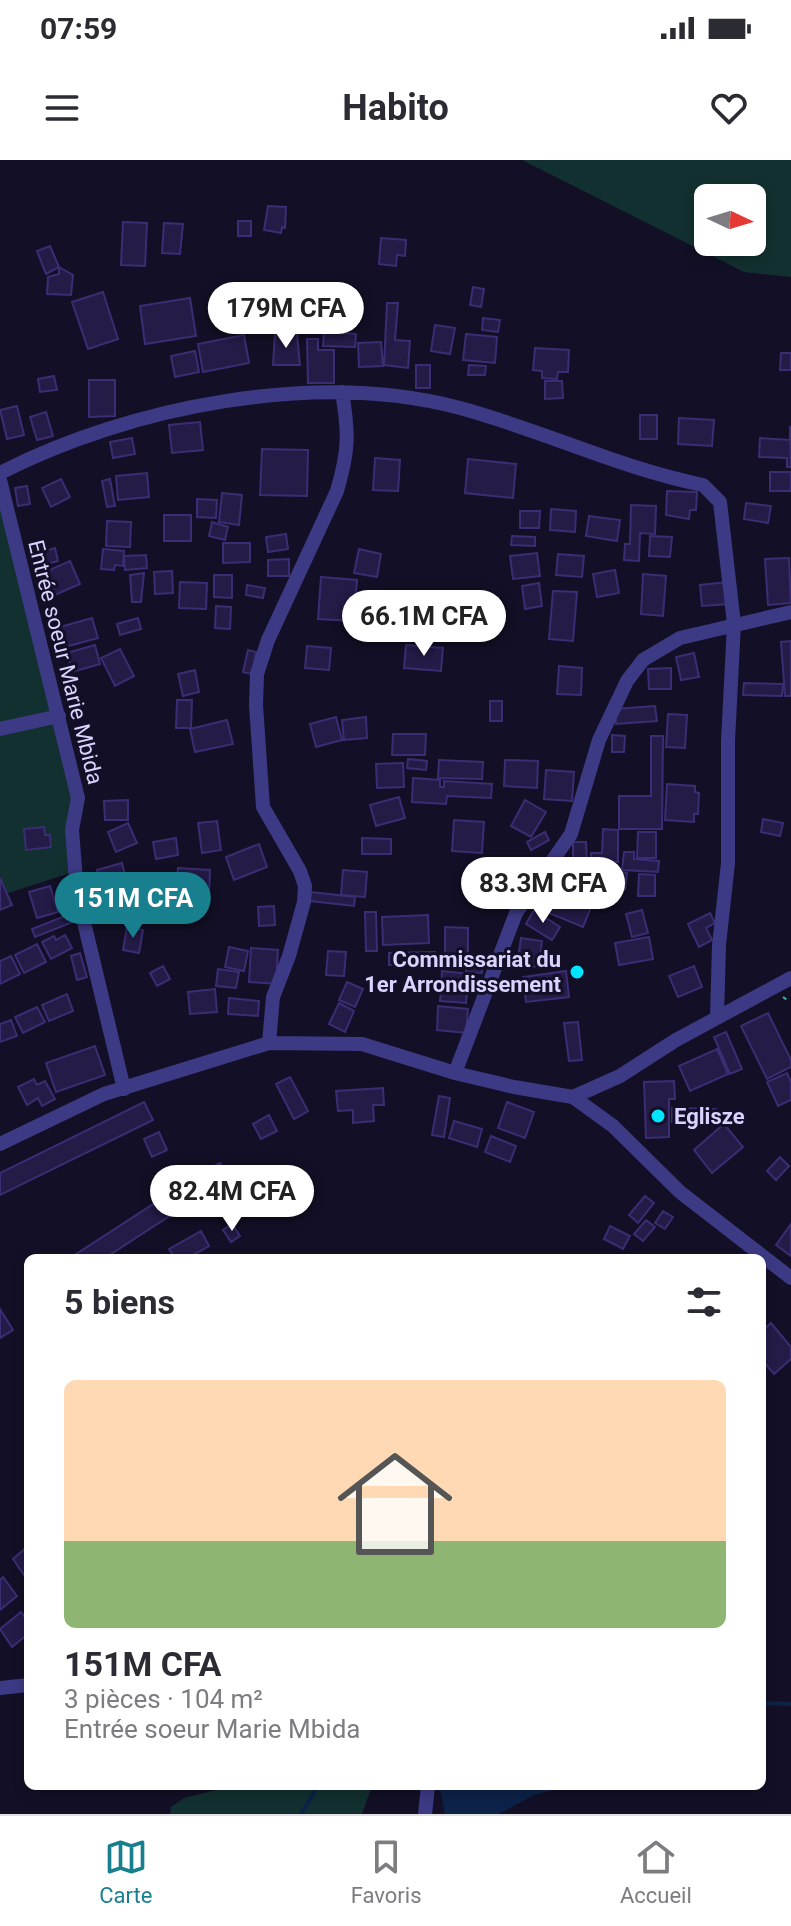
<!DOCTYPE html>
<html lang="fr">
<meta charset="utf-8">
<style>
:root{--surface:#fff;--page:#f2f2f3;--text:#2b2b33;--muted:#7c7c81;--line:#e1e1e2;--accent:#187f8f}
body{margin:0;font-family:Roboto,sans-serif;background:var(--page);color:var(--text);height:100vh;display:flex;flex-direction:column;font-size:30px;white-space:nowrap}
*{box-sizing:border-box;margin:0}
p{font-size:26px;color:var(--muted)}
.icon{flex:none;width:44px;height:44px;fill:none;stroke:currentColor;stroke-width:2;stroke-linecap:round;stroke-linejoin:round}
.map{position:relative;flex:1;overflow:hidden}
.drawer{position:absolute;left:24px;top:1094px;width:742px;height:536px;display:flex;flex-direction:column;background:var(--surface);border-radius:12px;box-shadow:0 4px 12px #0003}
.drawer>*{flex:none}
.needle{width:52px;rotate:94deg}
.fabs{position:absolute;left:694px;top:24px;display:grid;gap:16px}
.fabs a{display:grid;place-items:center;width:72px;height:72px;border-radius:12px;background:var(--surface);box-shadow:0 4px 12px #0003;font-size:40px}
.price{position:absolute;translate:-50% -68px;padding:0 18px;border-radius:28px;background:#fff;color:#222;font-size:26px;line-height:52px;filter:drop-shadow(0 2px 4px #0008)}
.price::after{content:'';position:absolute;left:50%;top:48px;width:24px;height:18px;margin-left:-12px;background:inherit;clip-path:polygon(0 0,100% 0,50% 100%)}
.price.on{background:var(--accent);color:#fff}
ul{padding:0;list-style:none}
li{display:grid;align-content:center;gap:16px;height:424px;padding:0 40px}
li+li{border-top:2px solid var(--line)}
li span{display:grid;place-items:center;height:248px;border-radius:12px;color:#555}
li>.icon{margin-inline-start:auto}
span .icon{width:144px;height:144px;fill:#fffc;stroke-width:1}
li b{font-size:34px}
h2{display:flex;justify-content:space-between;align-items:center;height:96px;padding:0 40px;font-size:34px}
.status{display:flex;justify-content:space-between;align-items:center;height:56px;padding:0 40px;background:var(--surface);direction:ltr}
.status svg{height:22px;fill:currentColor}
header{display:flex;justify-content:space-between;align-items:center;height:104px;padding:0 40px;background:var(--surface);font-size:36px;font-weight:700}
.menu{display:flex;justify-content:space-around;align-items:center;height:112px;border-top:2px solid var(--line);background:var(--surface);font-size:22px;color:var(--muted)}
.menu a{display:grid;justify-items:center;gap:4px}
.menu .on{color:var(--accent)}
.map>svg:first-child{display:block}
.green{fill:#12302f;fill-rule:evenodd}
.water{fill:#0c2248}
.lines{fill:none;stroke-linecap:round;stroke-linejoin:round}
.stream{stroke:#0c2248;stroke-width:4}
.building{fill:#241b47;stroke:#3b2d73;stroke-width:2}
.path{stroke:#2fb8b0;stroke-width:2;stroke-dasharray:4 6;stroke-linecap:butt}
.minor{stroke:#3d3a85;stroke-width:14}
.poi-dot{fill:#00e5ff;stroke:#130f26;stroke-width:3}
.labels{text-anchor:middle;stroke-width:6;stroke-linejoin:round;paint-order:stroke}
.street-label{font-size:22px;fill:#d9d4ff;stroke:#130f26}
.poi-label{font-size:22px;font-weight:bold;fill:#d9d4ff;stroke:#130f26;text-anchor:end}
</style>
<div class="status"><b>07:59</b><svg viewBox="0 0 49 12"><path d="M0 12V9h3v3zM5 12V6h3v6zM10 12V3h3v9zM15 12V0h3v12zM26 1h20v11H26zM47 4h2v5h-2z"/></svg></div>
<header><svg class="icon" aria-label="menu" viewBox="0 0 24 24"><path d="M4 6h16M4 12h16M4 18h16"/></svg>Habito<svg class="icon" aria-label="heart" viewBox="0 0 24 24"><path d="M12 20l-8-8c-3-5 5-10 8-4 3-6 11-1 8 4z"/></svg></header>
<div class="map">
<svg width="791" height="1654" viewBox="0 0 791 1654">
<rect width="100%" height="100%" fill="#130f26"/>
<path class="green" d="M 522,0 L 791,0 L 791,117 L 744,112 ZM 708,38 L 752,38 L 752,82 L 708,82 Z
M 0,328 L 76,637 L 80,710 L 8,733 L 0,718 Z
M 232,1626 L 372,1626 L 362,1654 L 170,1654 L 171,1647 L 184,1638 Z"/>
<path class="water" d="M 439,1626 L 567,1626 L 534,1635 L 499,1654 L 445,1654 Z"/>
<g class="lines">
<path class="stream" d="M 762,1543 L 791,1544
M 301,1654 L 318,1626"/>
</g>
<path class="building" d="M 268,46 L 286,47 L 285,68 L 282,67 L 281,73 L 264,70 Z
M 238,61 L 251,61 L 251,76 L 238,76 Z
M 123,62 L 147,63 L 145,106 L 121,105 Z
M 164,63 L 183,64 L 180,94 L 162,93 Z
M 381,78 L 406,80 L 405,96 L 397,95 L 396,106 L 379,104 Z
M 50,86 L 59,107 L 46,114 L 37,91 Z
M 59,107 L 73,115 L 71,135 L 47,134 L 48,117 L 59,114 Z
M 473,127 L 484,129 L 481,147 L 470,145 Z
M 103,132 L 118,179 L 88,189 L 72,142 Z
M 190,138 L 196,176 L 145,184 L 140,146 Z
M 387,143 L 398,143 L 395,180 L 410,181 L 408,208 L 384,205 Z
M 483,158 L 500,160 L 498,172 L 482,170 Z
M 435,165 L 455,168 L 450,194 L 431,191 Z
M 324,172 L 356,174 L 355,187 L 323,186 Z
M 275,173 L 297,174 L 300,205 L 273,205 Z
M 466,174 L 497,177 L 495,203 L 463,200 Z
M 244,175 L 249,203 L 203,212 L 198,184 Z
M 307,179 L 318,179 L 318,190 L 334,190 L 334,223 L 308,223 Z
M 381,182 L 383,206 L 359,207 L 358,183 Z
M 535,188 L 569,190 L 568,212 L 558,212 L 557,219 L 542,218 L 542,211 L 533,210 Z
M 195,191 L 199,212 L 175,217 L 171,196 Z
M 781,193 L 791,193 L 791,210 L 780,210 Z
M 416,205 L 430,205 L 430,228 L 416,228 Z
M 469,205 L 486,206 L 485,215 L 468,215 Z
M 54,216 L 57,230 L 40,232 L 38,219 Z
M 89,220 L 115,220 L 115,256 L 89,257 Z
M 545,221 L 562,221 L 563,238 L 545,239 Z
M 17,246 L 24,275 L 7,279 L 0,250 Z
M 46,252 L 53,276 L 37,280 L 30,257 Z
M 640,255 L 657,255 L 657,279 L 640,279 Z
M 679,258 L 714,260 L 712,286 L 678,284 Z
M 200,262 L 203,290 L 172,293 L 169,265 Z
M 790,266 L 791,307 L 787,307 L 787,298 L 759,297 L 760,278 L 790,280 Z
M 132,278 L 135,294 L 113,298 L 110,282 Z
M 262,289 L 308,290 L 307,336 L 260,335 Z
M 375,298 L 400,300 L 398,331 L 373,330 Z
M 468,299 L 516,304 L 513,338 L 465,333 Z
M 770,312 L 791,312 L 791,331 L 770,331 Z
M 147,313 L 149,337 L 118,340 L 116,316 Z
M 61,319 L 70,337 L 51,347 L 42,328 Z
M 110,319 L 115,346 L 107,347 L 102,321 Z
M 27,326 L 30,344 L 18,346 L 15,328 Z
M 667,331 L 697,332 L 696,350 L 690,350 L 689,359 L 666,355 Z
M 222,333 L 242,335 L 239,365 L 219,362 Z
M 197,339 L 217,340 L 216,358 L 197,357 Z
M 746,343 L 771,346 L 768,363 L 744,359 Z
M 631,345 L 656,346 L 655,374 L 640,373 L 639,401 L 624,400 L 625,384 L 630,384 Z
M 551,349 L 576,351 L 575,372 L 550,370 Z
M 520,351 L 540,351 L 539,368 L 520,368 Z
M 164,355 L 191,355 L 191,381 L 164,381 Z
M 589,356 L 620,360 L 617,381 L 586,376 Z
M 107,361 L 131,362 L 130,387 L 106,386 Z
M 212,362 L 228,367 L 225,380 L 209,376 Z
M 286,374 L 288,389 L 268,392 L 266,377 Z
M 512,376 L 535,377 L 535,386 L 511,385 Z
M 650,376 L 672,377 L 670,397 L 649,396 Z
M 223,383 L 250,383 L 250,402 L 223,403 Z
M 55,388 L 58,401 L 39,406 L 36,394 Z
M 103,389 L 124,391 L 123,406 L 115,405 L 114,410 L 101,409 Z
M 359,389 L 381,394 L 377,417 L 354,413 Z
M 537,393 L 540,416 L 513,419 L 510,396 Z
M 558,394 L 584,396 L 582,417 L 556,415 Z
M 146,395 L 147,408 L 125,410 L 124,396 Z
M 789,398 L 791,443 L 768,445 L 765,399 Z
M 289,399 L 289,416 L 268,416 L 268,400 Z
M 70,401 L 80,424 L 48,438 L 38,415 Z
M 615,410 L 619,433 L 597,437 L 593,414 Z
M 172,411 L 173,433 L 155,434 L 154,412 Z
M 144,413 L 141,442 L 132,442 L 130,415 Z
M 643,414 L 666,416 L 663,456 L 641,454 Z
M 214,415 L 232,415 L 232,438 L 214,437 Z
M 321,417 L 357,420 L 354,461 L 318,459 Z
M 180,422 L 207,423 L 206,449 L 179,448 Z
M 727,422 L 729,444 L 702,446 L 700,425 Z
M 539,423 L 542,446 L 525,449 L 522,426 Z
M 247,425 L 265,428 L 263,438 L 246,435 Z
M 553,431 L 577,432 L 573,481 L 549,479 Z
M 216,446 L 231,447 L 230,469 L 215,468 Z
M 92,458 L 98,478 L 65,487 L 60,467 Z
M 138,458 L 141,469 L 120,475 L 117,464 Z
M 791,481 L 791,536 L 785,536 L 781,482 Z
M 95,485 L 100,504 L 72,512 L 67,493 Z
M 406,485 L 443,488 L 441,511 L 404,508 Z
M 307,486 L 331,488 L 329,510 L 305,508 Z
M 120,489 L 134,516 L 115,526 L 101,498 Z
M 248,490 L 256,492 L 252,514 L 243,512 Z
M 694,493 L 699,517 L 681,520 L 676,497 Z
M 559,506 L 582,508 L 581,535 L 557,534 Z
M 671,508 L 671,529 L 649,529 L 648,509 Z
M 195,510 L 199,532 L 183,536 L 178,514 Z
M 744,523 L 783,524 L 782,536 L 743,535 Z
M 177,540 L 192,540 L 191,568 L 176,568 Z
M 490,541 L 502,541 L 502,561 L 490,561 Z
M 655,546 L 657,561 L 616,564 L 615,549 Z
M 668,554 L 687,555 L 685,588 L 666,587 Z
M 336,557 L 342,580 L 316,587 L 310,564 Z
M 366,557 L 367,578 L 344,580 L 342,560 Z
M 227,560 L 233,584 L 195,592 L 190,569 Z
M 393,574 L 426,574 L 425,595 L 392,595 Z
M 612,575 L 625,576 L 624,592 L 612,592 Z
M 651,576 L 663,576 L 662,669 L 619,669 L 619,636 L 651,636 Z
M 408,599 L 427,601 L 426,610 L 407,608 Z
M 439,600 L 483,602 L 482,619 L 438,618 Z
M 505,600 L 538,601 L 537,628 L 504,626 Z
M 403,603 L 404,627 L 377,628 L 376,604 Z
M 546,610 L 574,612 L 572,641 L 544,639 Z
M 413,618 L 440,620 L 440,627 L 444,627 L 444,621 L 492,624 L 491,638 L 447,636 L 446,644 L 412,642 Z
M 667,624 L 695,626 L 695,632 L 699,633 L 698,654 L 694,654 L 694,662 L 665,660 Z
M 399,637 L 405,658 L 376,666 L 370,645 Z
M 128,640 L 128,660 L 105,660 L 104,641 Z
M 525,640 L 546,652 L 531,677 L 511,666 Z
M 763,659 L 783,663 L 780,676 L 761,672 Z
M 454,660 L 484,662 L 482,693 L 452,691 Z
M 217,661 L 221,690 L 202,693 L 198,663 Z
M 128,663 L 137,683 L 116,692 L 108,672 Z
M 44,667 L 45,675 L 50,675 L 51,687 L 26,690 L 24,669 Z
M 603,669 L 618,670 L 618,702 L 607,702 L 607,707 L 591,707 L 591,693 L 602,693 Z
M 545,672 L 549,680 L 531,690 L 527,682 Z
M 638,672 L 656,672 L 656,698 L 637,698 Z
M 176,678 L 178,695 L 156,699 L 153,682 Z
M 362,678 L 391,679 L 391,694 L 362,694 Z
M 573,682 L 586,682 L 587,703 L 573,704 Z
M 259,684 L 267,707 L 234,720 L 226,697 Z
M 624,692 L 634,692 L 634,699 L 659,701 L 658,712 L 622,710 Z
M 122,703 L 129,730 L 104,736 L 97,710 Z
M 178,708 L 210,710 L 209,738 L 176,737 Z
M 343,710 L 367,712 L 365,737 L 341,735 Z
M 609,710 L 627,713 L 625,730 L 607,728 Z
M 639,714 L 655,715 L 655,736 L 638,736 Z
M 0,718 L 12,745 L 0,750 Z
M 50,726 L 58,752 L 37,758 L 29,732 Z
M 558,731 L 592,745 L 583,767 L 549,753 Z
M 311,732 L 355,737 L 354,746 L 310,741 Z
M 274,746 L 275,765 L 259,766 L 258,747 Z
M 534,750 L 560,767 L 552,780 L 526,764 Z
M 642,750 L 648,773 L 632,777 L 626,754 Z
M 365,752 L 376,752 L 377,791 L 366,791 Z
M 710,753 L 715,763 L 706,768 L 712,780 L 699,787 L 688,764 Z
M 70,754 L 73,762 L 35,777 L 32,769 Z
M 428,755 L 429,783 L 383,785 L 382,757 Z
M 127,767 L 143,770 L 139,793 L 123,790 Z
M 445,767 L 468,768 L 468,794 L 445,794 Z
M 65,775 L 72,788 L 51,799 L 42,782 L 54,776 L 56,780 Z
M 649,777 L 653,799 L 619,805 L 615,783 Z
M 521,778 L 542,781 L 539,807 L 517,805 Z
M 37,784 L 46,802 L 24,813 L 15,795 Z
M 229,787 L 248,791 L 244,811 L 225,807 Z
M 251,788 L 278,790 L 276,824 L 249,822 Z
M 328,791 L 346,792 L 344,816 L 326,815 Z
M 435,792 L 435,804 L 389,805 L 389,793 Z
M 80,793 L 87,817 L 77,820 L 71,796 Z
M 468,794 L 484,796 L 482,813 L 466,812 Z
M 11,796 L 20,814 L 0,824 L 0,801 Z
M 163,806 L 170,819 L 157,826 L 150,813 Z
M 694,806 L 702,827 L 678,837 L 669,816 Z
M 218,809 L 239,812 L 236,828 L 216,826 Z
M 442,811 L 469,814 L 466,843 L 440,841 Z
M 566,811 L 569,837 L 526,842 L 523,817 Z
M 347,822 L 363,829 L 355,847 L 339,840 Z
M 215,829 L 217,852 L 190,854 L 188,832 Z
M 67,834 L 73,851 L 49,861 L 42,845 Z
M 229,838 L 259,841 L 258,856 L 228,854 Z
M 339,843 L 354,851 L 345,872 L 329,864 Z
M 438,846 L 468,849 L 466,873 L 437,870 Z
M 37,847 L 45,862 L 23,873 L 15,857 Z
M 768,853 L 791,900 L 791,907 L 767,919 L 741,866 Z
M 11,860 L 17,876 L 0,882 L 0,864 Z
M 578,862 L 582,900 L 569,901 L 564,863 Z
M 726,872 L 742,909 L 730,914 L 714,877 Z
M 95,886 L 105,915 L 56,932 L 46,903 Z
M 717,889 L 728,914 L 690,931 L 679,906 Z
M 787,913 L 791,922 L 791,940 L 778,946 L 767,922 Z
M 290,917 L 308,951 L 294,959 L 276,924 Z
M 34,919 L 37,925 L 45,921 L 55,939 L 42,946 L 38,938 L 27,945 L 18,927 Z
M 674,921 L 675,939 L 669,939 L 669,977 L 646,978 L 644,922 Z
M 383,928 L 384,945 L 373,945 L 374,961 L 353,963 L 353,950 L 338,951 L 336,931 Z
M 439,936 L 450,938 L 444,977 L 432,975 Z
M 144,942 L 153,960 L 0,1035 L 0,1013 Z
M 507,942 L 534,952 L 525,978 L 498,968 Z
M 672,948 L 716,949 L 716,963 L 672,962 Z
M 269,955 L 277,971 L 261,979 L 253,964 Z
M 454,961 L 482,969 L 477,987 L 449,978 Z
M 724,964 L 743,987 L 712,1013 L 694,990 Z
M 159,972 L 167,990 L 152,997 L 144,979 Z
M 491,976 L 516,986 L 510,1002 L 485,992 Z
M 780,997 L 789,1006 L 776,1020 L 767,1011 Z
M 220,1003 L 231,1024 L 214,1033 L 203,1012 Z
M 175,1030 L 185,1046 L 105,1098 L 70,1098 Z
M 645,1036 L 654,1043 L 638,1063 L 629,1055 Z
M 663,1051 L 673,1057 L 665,1069 L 655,1063 Z
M 646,1060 L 655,1067 L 643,1081 L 634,1074 Z
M 232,1064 L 240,1076 L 231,1082 L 223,1070 Z
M 791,1064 L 791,1096 L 776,1085 Z
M 610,1066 L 630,1076 L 623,1089 L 604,1079 Z
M 201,1071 L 209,1086 L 188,1098 L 175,1098 L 169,1089 Z
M 0,1149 L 13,1170 L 0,1178 Z
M 771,1163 L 791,1187 L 791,1199 L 774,1214 L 762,1200 L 762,1171 Z
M 28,1386 L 28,1421 L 13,1399 Z
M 3,1417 L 17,1436 L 0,1450 L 0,1420 Z
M 21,1452 L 28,1461 L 28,1474 L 12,1487 L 0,1469 Z"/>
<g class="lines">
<path class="path" d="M 783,837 L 791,843"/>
<path class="minor" d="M 0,313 C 131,246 316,210 460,248 C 542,270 619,308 703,325 L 720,342 L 734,464 L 728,581 L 728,703 L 719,785 L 717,858
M 0,320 L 78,638 L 72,670 L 77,733 L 124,929
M 0,569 L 59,556
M 269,883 L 273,837 L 289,796 L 304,742 L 305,726 L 300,711 L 263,647 L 256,545 L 257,514 L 268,480 L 337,331 C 349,290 349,273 342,232
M 455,913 L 516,753 L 571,674 L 599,580 L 627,521 L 643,500 L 680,478 L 791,452
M 573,937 L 613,966 L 680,1032 L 791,1118
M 573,937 L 620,916 L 676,880 L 791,818
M 0,984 L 104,934 L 269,883 L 362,884 L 455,913 L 514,927 L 573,937
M 0,1528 L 28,1525
M 425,1654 L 428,1626"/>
</g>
<g class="poi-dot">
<circle cx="577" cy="812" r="8"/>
<circle cx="658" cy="956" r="8"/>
</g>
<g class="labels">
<g class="street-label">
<text transform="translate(66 502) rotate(76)" y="8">Entrée soeur Marie Mbida</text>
</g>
<g class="poi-label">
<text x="561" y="807">Commissariat du<tspan x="561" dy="25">1er Arrondissement</tspan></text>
<text x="674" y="964" text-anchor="start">Eglisze</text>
</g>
</g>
</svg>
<div class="fabs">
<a><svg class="needle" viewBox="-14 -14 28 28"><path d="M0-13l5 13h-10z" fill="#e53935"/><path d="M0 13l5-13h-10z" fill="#7c7c81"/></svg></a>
</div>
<b class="price" style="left:286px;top:190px">179M CFA</b>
<b class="price" style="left:424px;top:498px">66.1M CFA</b>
<b class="price" style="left:543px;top:765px">83.3M CFA</b>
<b class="price on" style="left:133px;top:780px">151M CFA</b>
<b class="price" style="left:232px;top:1073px">82.4M CFA</b>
<section class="drawer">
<h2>5 biens<svg class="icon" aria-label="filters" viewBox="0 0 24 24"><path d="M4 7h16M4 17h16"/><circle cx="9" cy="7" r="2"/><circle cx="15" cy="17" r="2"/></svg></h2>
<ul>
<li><span style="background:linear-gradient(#ffd9b3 65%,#8fb573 0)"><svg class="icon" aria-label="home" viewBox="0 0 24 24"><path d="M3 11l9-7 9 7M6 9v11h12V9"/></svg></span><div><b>151M CFA</b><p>3 pièces · 104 m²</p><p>Entrée soeur Marie Mbida</p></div></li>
</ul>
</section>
</div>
<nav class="menu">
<a class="on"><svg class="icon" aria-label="map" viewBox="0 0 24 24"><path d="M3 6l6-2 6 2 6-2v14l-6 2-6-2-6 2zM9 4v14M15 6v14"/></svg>Carte</a>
<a><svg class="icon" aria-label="saved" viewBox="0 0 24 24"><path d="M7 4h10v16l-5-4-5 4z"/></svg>Favoris</a>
<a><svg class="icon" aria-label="home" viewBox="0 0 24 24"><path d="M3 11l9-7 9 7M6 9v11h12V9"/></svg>Accueil</a>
</nav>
